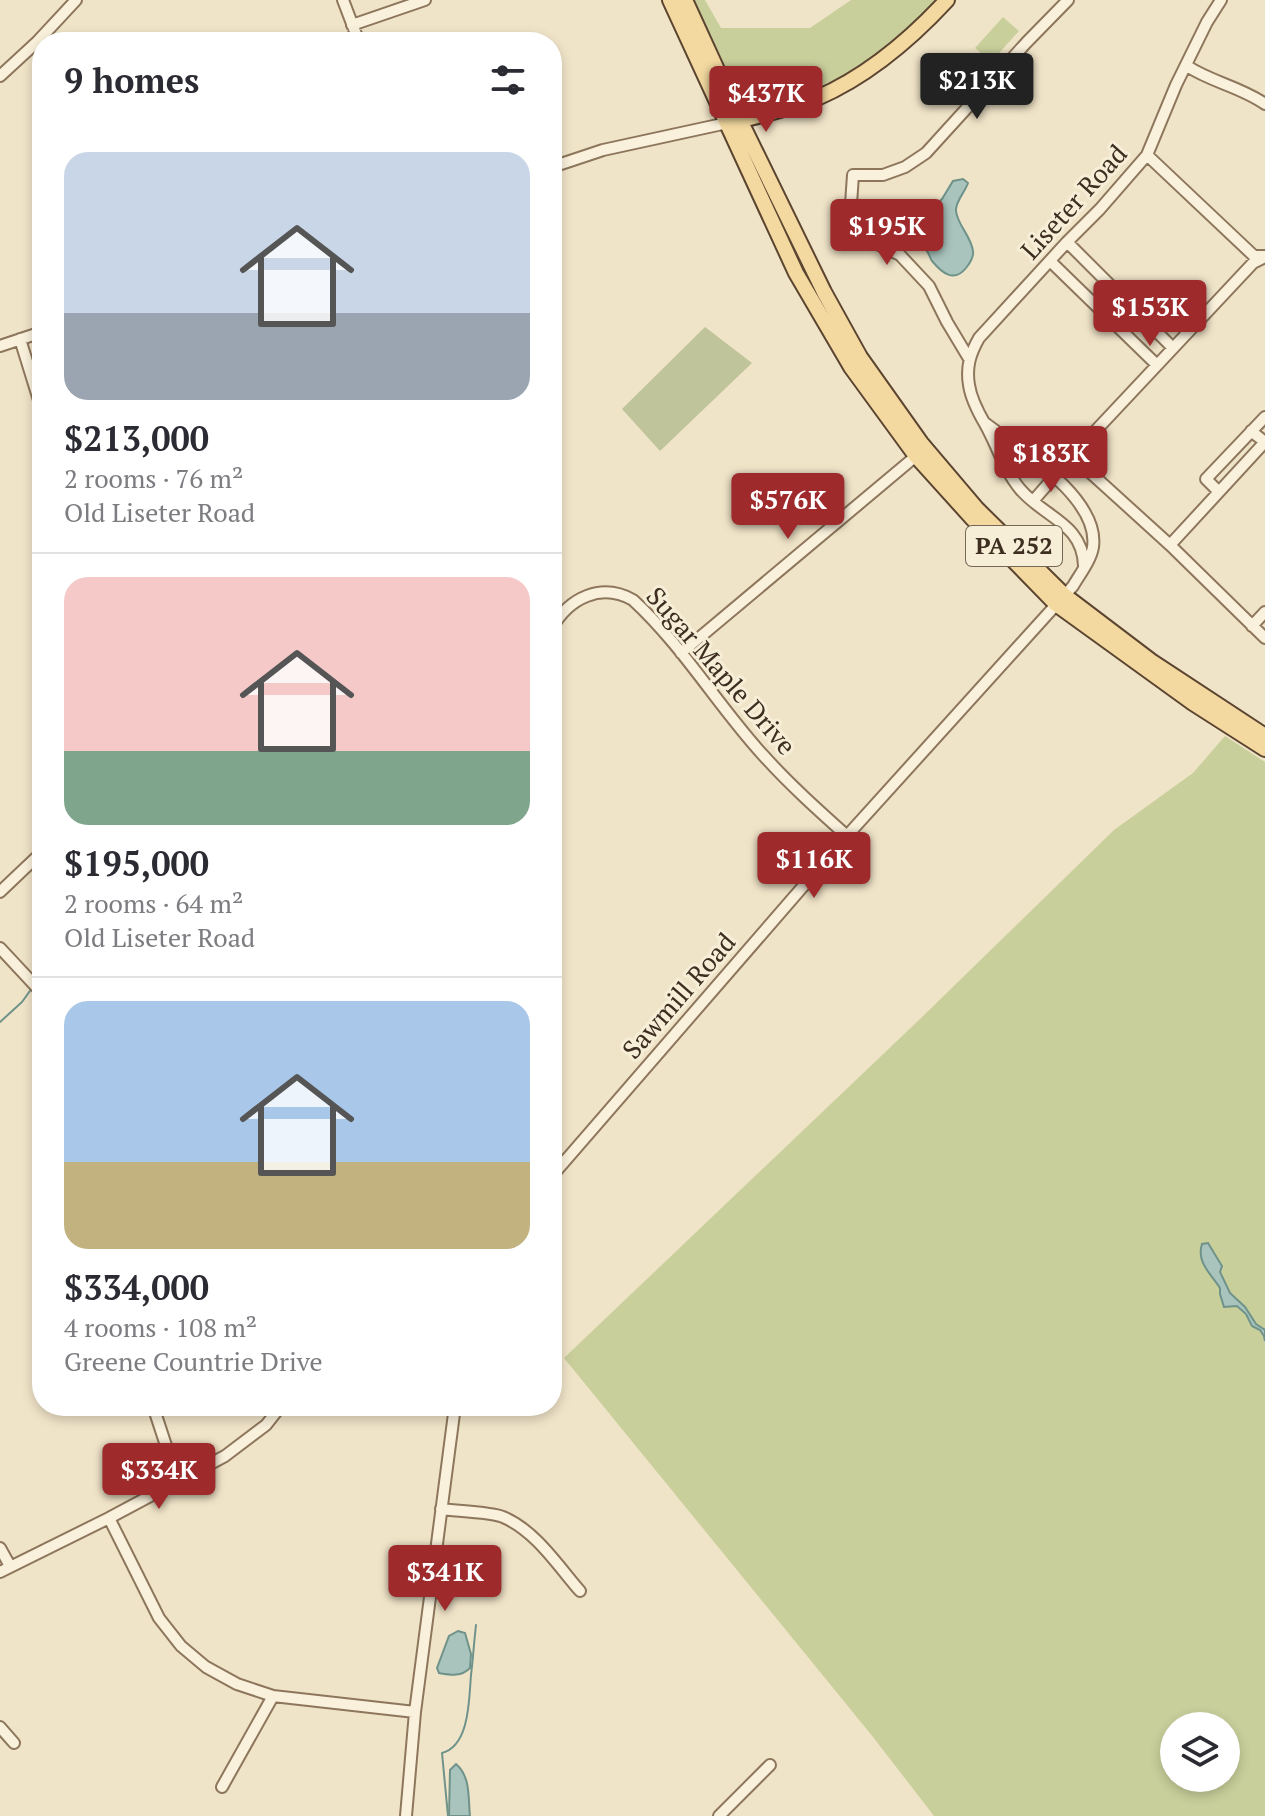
<!DOCTYPE html>
<meta charset="utf-8">
<style>
:root{--surface:#fff;--page:#f2f2f3;--text:#2b2b33;--muted:#7c7c81;--line:#e1e1e2;--accent:#9e2a2b}
body{margin:0;font-family:"PT Serif",serif;background:var(--page);color:var(--text);height:100vh;display:flex;flex-direction:column;font-size:30px;white-space:nowrap}
*{box-sizing:border-box;margin:0}
p{font-size:26px;color:var(--muted)}
.icon{flex:none;width:44px;height:44px;fill:none;stroke:currentColor;stroke-width:2;stroke-linecap:round;stroke-linejoin:round}
.map{position:relative;flex:1;overflow:hidden}
.sheet{position:absolute;left:32px;top:32px;width:530px;height:1384px;display:flex;flex-direction:column;background:var(--surface);border-radius:32px;box-shadow:0 4px 12px #0003}
.sheet>*{flex:none}
.controls{position:absolute;left:1160px;top:1712px;display:grid;gap:16px}
.controls a{display:grid;place-items:center;width:80px;height:80px;border-radius:50%;background:var(--surface);box-shadow:0 4px 12px #0003;font-size:40px}
.price{position:absolute;translate:-50% -68px;padding:0 18px;border-radius:8px;background:var(--accent);color:#fff;font-size:26px;line-height:52px;filter:drop-shadow(0 2px 4px #0008)}
.price::after{content:'';position:absolute;left:50%;top:48px;width:24px;height:18px;margin-left:-12px;background:inherit;clip-path:polygon(0 0,100% 0,50% 100%)}
.price.on{background:#222;color:#fff}
ul{padding:0;list-style:none}
li{display:grid;align-content:center;gap:16px;height:424px;padding:0 32px}
li+li{border-top:2px solid var(--line)}
li span{display:grid;place-items:center;height:248px;border-radius:24px;color:#555}
li>.icon{margin-inline-start:auto}
span .icon{width:144px;height:144px;fill:#fffc;stroke-width:1}
li b{font-size:34px}
h2{display:flex;justify-content:space-between;align-items:center;height:96px;padding:0 32px;font-size:34px}
.map>svg:first-child{display:block}
.green{fill:#c9cf9b;fill-rule:evenodd}
.cemetery{fill:#bfc49a}
.water{fill:#a9c4bc;stroke:#6f938a;stroke-width:2}
.lines{fill:none;stroke-linecap:round;stroke-linejoin:round}
.stream{stroke:#6f938a;stroke-width:2}
.minor-casing{stroke:#8d765c;stroke-width:14}
.major-casing{stroke:#5b4430;stroke-width:18}
.minor{stroke:#faf1dc;stroke-width:10}
.major{stroke:#f3d9a0;stroke-width:14}
.labels{text-anchor:middle;stroke-width:6;stroke-linejoin:round;paint-order:stroke}
.shield{fill:#f7eed8;stroke:#756857;stroke-width:2}
.shield-label{font-size:24px;font-weight:bold;fill:#3d2e20}
.street-label{font-size:26px;fill:#3d2e20;stroke:#f7eed8}
</style>
<div class="map">
<svg width="1265" height="1816" viewBox="0 0 1265 1816">
<rect width="100%" height="100%" fill="#f0e4c8"/>
<path class="green" d="M 694,0 L 705,0 L 721,28 L 810,28 L 851,0 L 941,0 C 929,17 919,20 903,32 C 889,42 877,54 863,63 C 831,84 790,102 752,106 L 740,98 Z
M 1003,17 L 1019,31 L 991,62 L 975,48 Z
M 968,53 L 986,69 L 956,103 L 938,88 Z
M 1225,736 L 1265,762 L 1265,1816 L 934,1816 L 873,1737 L 564,1358 L 920,1019 L 1114,830 L 1193,773 ZM 1174,1726 L 1226,1726 L 1226,1778 L 1174,1778 Z"/>
<path class="cemetery" d="M 705,327 L 752,363 L 660,451 L 622,409 Z"/>
<path class="water" d="M 963,179 L 968,183 C 965,192 955,202 956,211 C 957,224 971,236 973,251 C 974,257 970,263 966,268 C 954,283 942,273 932,261 C 930,258 929,253 926,250 C 919,244 906,243 898,238 L 897,225 L 910,214 L 927,212 L 942,199 L 953,181 Z
M 1208,1243 L 1222,1266 L 1220,1272 L 1230,1293 L 1245,1307 L 1256,1324 L 1265,1330 L 1265,1341 L 1264,1336 L 1260,1330 L 1252,1326 L 1246,1314 L 1237,1306 L 1224,1307 L 1220,1294 L 1220,1288 C 1211,1274 1196,1262 1202,1244 Z
M 458,1631 L 465,1633 L 471,1654 L 470,1668 C 461,1677 451,1675 439,1673 L 437,1668 L 449,1636 Z
M 456,1764 C 471,1777 468,1798 470,1816 L 449,1816 L 450,1770 Z"/>
<g class="lines">
<path class="stream" d="M 36,983 L 42,974
M 0,1022 L 22,1002 L 32,988
M 448,1816 L 442,1753 C 470,1746 469,1698 471,1675 C 473,1659 474,1642 476,1625"/>
<g class="minor-casing">
<path id="minor" d="M 343,0 L 359,42
M 352,25 L 425,0
M 1187,66 C 1211,82 1241,87 1265,104
M 0,76 L 37,42 L 76,0
M 1147,155 L 1254,256 L 1264,256
M 552,167 L 603,150 L 727,123
M 1067,242 L 1173,348
M 1265,257 L 1253,263 L 1085,442 L 1081,452 L 1083,466 L 1170,545 L 1265,638
M 1050,261 L 1157,365
M 20,339 L 42,410
M 0,346 L 42,332
M 968,357 L 947,322 L 929,286 L 900,255 L 863,237 L 854,224 L 851,204 L 853,175 L 883,175 L 905,167 L 926,153 L 1026,43 L 1068,0
M 1218,491 L 1206,479 L 1265,417
M 1033,501 L 1054,477
M 1170,545 L 1265,442 L 1251,431
M 1084,566 C 1083,523 1043,517 1020,489 C 1004,470 997,445 985,424 C 978,412 971,399 969,385 C 966,367 970,354 979,338 L 1067,242 L 1100,209 L 1147,155 L 1176,85 L 1207,22 L 1221,0
M 1252,626 L 1265,612
M 552,628 C 569,598 601,582 633,600 C 683,646 718,706 763,755 C 789,784 818,810 847,836
M 681,653 L 916,456
M 0,892 L 42,852
M 0,948 L 42,993
M 552,1176 L 845,838 L 1073,586 C 1080,574 1091,560 1093,547 C 1100,498 1019,449 985,423
M 153,1406 L 178,1482
M 441,1509 C 456,1511 492,1512 503,1517 C 536,1531 558,1566 580,1591
M 109,1518 L 159,1618 L 181,1646 L 206,1667 L 237,1684 L 273,1696 L 415,1712
M 0,1548 L 10,1566
M 0,1572 L 109,1518 L 225,1456 L 266,1425 L 281,1406
M 0,1727 L 14,1743
M 222,1787 L 273,1696
M 406,1816 L 415,1712 L 455,1406
M 719,1816 L 770,1765"/>
</g>
<g class="major-casing">
<path id="major" d="M 670,0 L 796,273 L 851,367 L 916,456 L 972,518 L 1056,604 L 1193,703 L 1265,749
M 685,0 L 740,120 L 824,292 L 860,357 L 921,443 L 977,509 L 1064,595 L 1151,661 L 1265,736
M 733,122 C 761,115 790,109 817,98 C 868,76 910,40 947,0"/>
</g>
<use href="#minor" class="minor"/>
<use href="#major" class="major"/>
</g>
<g class="labels">
<rect class="shield" x="966" y="526" width="96" height="40" rx="6"/>
<g class="shield-label">
<text x="1014" y="554">PA 252</text>
</g>
<g class="street-label">
<text transform="translate(1074 202) rotate(-48)" y="9">Liseter Road</text>
<text transform="translate(721 671) rotate(49)" y="9">Sugar Maple Drive</text>
<text transform="translate(679 996) rotate(-49)" y="9">Sawmill Road</text>
</g>
</g>
</svg>
<div class="controls">
<a><svg class="icon" aria-label="layers" viewBox="0 0 24 24"><path d="M12 4l9 5-9 5-9-5zM3 14l9 5 9-5"/></svg></a>
</div>
<b class="price on" style="left:977px;top:121px">$213K</b>
<b class="price" style="left:766px;top:134px">$437K</b>
<b class="price" style="left:887px;top:267px">$195K</b>
<b class="price" style="left:1150px;top:348px">$153K</b>
<b class="price" style="left:1051px;top:494px">$183K</b>
<b class="price" style="left:788px;top:541px">$576K</b>
<b class="price" style="left:814px;top:900px">$116K</b>
<b class="price" style="left:159px;top:1511px">$334K</b>
<b class="price" style="left:445px;top:1613px">$341K</b>
<section class="sheet">
<h2>9 homes<svg class="icon" aria-label="filters" viewBox="0 0 24 24"><path d="M4 7h16M4 17h16"/><circle cx="9" cy="7" r="2"/><circle cx="15" cy="17" r="2"/></svg></h2>
<ul>
<li><span style="background:linear-gradient(#c9d6e8 65%,#9aa5b1 0)"><svg class="icon" aria-label="home" viewBox="0 0 24 24"><path d="M3 11l9-7 9 7M6 9v11h12V9"/></svg></span><div><b>$213,000</b><p>2 rooms · 76 m²</p><p>Old Liseter Road</p></div></li>
<li><span style="background:linear-gradient(#f6c9c9 70%,#7fa58c 0)"><svg class="icon" aria-label="home" viewBox="0 0 24 24"><path d="M3 11l9-7 9 7M6 9v11h12V9"/></svg></span><div><b>$195,000</b><p>2 rooms · 64 m²</p><p>Old Liseter Road</p></div></li>
<li><span style="background:linear-gradient(#a9c7e8 65%,#c2b280 0)"><svg class="icon" aria-label="home" viewBox="0 0 24 24"><path d="M3 11l9-7 9 7M6 9v11h12V9"/></svg></span><div><b>$334,000</b><p>4 rooms · 108 m²</p><p>Greene Countrie Drive</p></div></li>
</ul>
</section>
</div>
